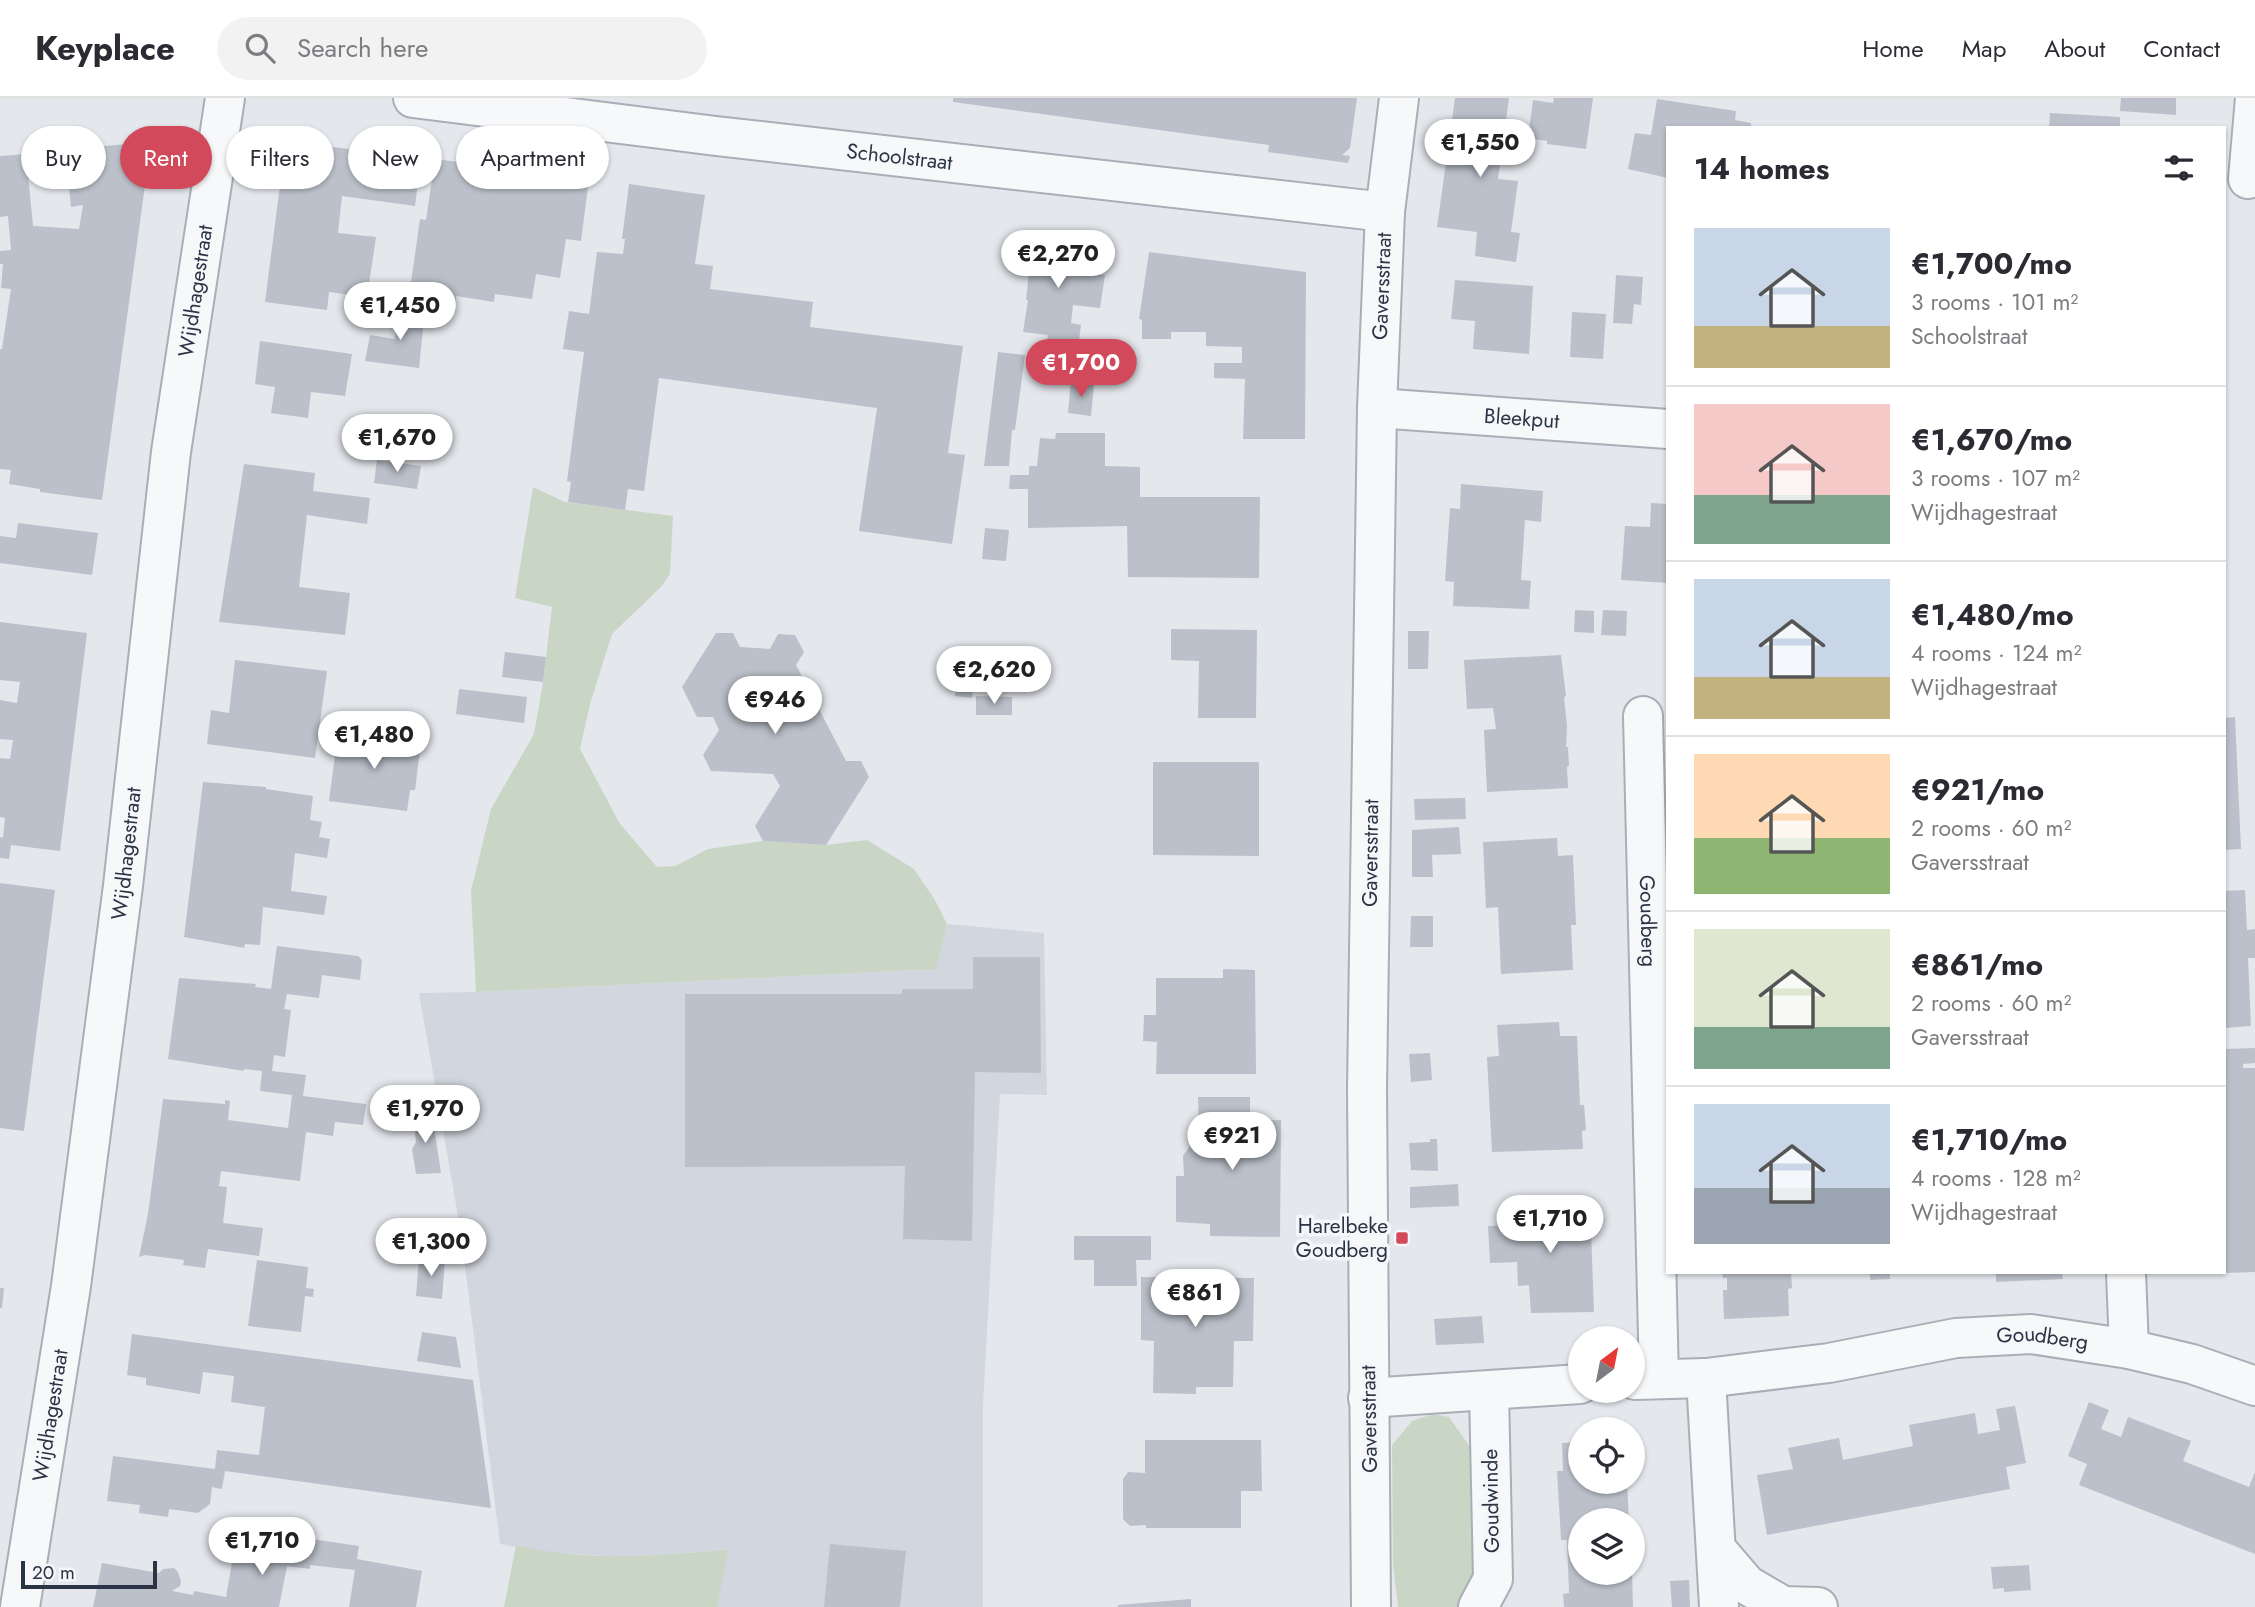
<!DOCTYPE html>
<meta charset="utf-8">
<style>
:root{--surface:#fff;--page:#f2f2f3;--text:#2b2b33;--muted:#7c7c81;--line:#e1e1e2;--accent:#d1495b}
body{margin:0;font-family:Jost,sans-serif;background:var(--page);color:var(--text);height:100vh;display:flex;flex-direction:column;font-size:26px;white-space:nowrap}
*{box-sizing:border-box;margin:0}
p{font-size:23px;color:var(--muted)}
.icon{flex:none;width:38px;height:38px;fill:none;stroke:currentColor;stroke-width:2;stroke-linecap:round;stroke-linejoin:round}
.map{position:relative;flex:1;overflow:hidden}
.sheet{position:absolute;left:1666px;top:28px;width:560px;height:1148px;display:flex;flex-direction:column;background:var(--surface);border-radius:0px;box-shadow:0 2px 5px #0004}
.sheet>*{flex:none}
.top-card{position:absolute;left:21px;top:28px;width:665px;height:63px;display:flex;gap:14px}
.needle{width:46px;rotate:32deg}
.controls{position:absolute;left:1568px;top:1228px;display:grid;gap:14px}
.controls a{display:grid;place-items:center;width:77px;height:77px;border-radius:50%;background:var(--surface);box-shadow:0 2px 5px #0004;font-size:35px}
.scale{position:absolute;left:21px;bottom:18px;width:136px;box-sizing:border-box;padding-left:7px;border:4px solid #2b3445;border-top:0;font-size:19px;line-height:24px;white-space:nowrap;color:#2b3445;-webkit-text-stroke:5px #f4f6f9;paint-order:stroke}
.price{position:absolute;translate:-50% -60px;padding:0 16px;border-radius:24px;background:#fff;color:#222;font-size:23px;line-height:46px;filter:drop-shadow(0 2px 4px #0008)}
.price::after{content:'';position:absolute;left:50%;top:42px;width:21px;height:16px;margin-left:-10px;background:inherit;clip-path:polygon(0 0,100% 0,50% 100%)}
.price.current{background:var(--accent);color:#fff}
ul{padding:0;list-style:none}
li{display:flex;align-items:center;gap:21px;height:175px;padding:0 28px}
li+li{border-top:2px solid var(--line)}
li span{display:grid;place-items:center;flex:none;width:196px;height:140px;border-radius:0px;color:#555}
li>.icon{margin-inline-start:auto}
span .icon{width:84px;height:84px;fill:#fffc;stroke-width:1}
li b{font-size:30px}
h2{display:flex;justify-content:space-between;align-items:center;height:84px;padding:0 28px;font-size:30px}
.tag{padding:0 24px;border-radius:32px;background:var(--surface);box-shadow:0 2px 5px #0004;font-size:24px;line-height:63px}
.tag.current{background:var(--accent);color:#fff}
header{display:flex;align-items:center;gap:42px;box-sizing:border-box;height:98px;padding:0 35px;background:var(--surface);border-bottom:2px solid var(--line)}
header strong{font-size:33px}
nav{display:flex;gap:38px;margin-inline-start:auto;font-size:24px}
.search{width:490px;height:63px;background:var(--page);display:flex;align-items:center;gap:18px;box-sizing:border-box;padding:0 24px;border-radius:38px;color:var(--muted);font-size:26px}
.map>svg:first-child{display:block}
.built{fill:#d2d6de}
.green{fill:#c9d6c5}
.building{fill:#bbc0ca}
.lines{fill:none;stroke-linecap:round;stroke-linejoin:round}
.street-casing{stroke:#a9aeb7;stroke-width:42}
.street{stroke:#f7f8fa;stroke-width:38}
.poi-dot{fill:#d1495b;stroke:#f4f6f9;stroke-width:2.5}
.labels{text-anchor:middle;stroke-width:7;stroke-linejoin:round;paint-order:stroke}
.street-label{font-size:21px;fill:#2b3445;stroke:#f4f6f9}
.poi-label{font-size:21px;fill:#2b3445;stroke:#f4f6f9;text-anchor:end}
</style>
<header>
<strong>Keyplace</strong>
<div class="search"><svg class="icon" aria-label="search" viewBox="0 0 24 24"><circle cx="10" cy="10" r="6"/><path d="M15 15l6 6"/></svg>Search here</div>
<nav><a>Home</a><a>Map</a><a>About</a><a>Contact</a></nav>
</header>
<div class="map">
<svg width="2255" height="1509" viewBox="0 0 2255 1509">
<rect width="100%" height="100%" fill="#e4e7ec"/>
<path class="built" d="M 947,826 L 1044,835 L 1047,997 L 1000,996 L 983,1306 L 983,1509 L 717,1509 L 727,1452 L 629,1459 L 546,1455 L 500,1446 L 461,1135 L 419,895 L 476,894 L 935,871 Z"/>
<path class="green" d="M 533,389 L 565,404 L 673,418 L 670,476 L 661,489 L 612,536 L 590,606 L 580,651 L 620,726 L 657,769 L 675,768 L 708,751 L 763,743 L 826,747 L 867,742 L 914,771 L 935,802 L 947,826 L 936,871 L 476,894 L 471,793 L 491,711 L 534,636 L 543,584 L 552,509 L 515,500 Z
M 1433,1316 L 1449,1319 L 1470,1349 L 1476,1483 L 1458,1509 L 1398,1509 L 1393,1466 L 1392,1347 L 1412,1323 Z
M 516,1447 C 586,1465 657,1457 728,1452 L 717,1509 L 504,1509 Z"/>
<path class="building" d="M 953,0 L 1357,0 L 1350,50 L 1342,57 L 1350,58 L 1348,65 L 1268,54 L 1269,47 L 953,4 Z
M 1455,0 L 1509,0 L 1498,81 L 1518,83 L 1511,134 L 1520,135 L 1516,164 L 1475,158 L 1477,134 L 1437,129 Z
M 1554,0 L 1593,0 L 1586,51 L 1547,46 L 1547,43 L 1528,40 L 1533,2 L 1553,5 Z
M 2121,0 L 2176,0 L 2176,17 L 2120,13 Z
M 1657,1 L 1736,13 L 1735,22 L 1751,25 L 1751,30 L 1668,30 L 1668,80 L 1628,71 L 1635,35 L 1651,37 Z
M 2050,15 L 2120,19 L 2120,30 L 2049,30 Z
M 293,44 L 421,60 L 415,108 L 342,98 L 338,135 L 376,139 L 367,199 L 329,194 L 327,212 L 265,204 L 285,48 Z
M 137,45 L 149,57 L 147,68 L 150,67 L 151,80 L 146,80 L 102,402 L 40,394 L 40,391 L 9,386 L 11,372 L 0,371 L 0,251 L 2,251 L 11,191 L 1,190 L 3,166 L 0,166 L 0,153 L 11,152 L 8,118 L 0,119 L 0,58 L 26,56 L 33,128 L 79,131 L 83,107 L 71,109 L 65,52 Z
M 435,61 L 589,81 L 581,143 L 566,141 L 560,180 L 536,176 L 532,201 L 495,196 L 494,204 L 456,198 L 455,211 L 408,205 L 420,121 L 426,122 Z
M 629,86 L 705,97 L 695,166 L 713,168 L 710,191 L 813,204 L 810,229 L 963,248 L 948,355 L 965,357 L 952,446 L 859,433 L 877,310 L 659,280 L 644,393 L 628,391 L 625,412 L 568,404 L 571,384 L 567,383 L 584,254 L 563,251 L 569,213 L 589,216 L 597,154 L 623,156 L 625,141 L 622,141 Z
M 1033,136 L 1081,142 L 1077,174 L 1105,177 L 1100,210 L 1073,207 L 1071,225 L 1081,227 L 1079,242 L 1068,241 L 1067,255 L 1055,252 L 1055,248 L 1046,248 L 1048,237 L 1023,234 L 1028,202 L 1026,202 Z
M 1149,154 L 1306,174 L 1305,341 L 1243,341 L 1245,281 L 1214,280 L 1214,265 L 1242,265 L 1242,249 L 1206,248 L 1206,234 L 1171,234 L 1171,241 L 1142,241 L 1142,222 L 1139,221 Z
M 1616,177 L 1643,179 L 1641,207 L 1634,206 L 1632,226 L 1613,225 Z
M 1455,182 L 1533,188 L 1529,256 L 1473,251 L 1475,223 L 1451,221 Z
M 403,208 L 425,212 L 419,270 L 365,263 L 370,237 L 395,241 L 397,222 L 401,222 Z
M 1572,214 L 1606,216 L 1603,261 L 1570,259 Z
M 260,243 L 352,256 L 345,298 L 311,294 L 308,320 L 271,315 L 275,289 L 255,286 Z
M 998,254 L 1025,257 L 1015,332 L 1012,332 L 1009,368 L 984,368 Z
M 1071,284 L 1094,287 L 1091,318 L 1068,315 Z
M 1056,335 L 1105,335 L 1105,368 L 1140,369 L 1140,399 L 1260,399 L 1259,480 L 1128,479 L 1127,428 L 1028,430 L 1028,391 L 1009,391 L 1010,377 L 1029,377 L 1029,368 L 1037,368 L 1040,340 L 1055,341 Z
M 377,362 L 421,368 L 417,391 L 374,385 Z
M 244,366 L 315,375 L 313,393 L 370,400 L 367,426 L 307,417 L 299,489 L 350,495 L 345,537 L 219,524 Z
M 1461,386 L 1543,393 L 1541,424 L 1525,422 L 1521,482 L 1531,483 L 1529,511 L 1453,508 L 1454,484 L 1445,483 L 1450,410 L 1460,411 Z
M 1651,405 L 1668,406 L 1668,485 L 1621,482 L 1625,428 L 1650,429 Z
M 18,425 L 98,435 L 92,477 L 0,465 L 0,438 L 16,440 Z
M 985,430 L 1009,432 L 1006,463 L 982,461 Z
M 1575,512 L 1594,513 L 1594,535 L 1574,534 Z
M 1603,512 L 1627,513 L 1626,538 L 1601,537 Z
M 0,524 L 87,535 L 60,753 L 11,747 L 9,761 L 0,760 L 0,739 L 3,740 L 5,720 L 0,719 L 0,660 L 10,661 L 13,642 L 0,641 L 0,602 L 17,605 L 20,584 L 0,582 Z
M 1171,531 L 1257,532 L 1256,620 L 1198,620 L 1199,563 L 1171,562 Z
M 1408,533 L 1429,533 L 1428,571 L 1408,571 Z
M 716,535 L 733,535 L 740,549 L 770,551 L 778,536 L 795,537 L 804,554 L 796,567 L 846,663 L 861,663 L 869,679 L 826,747 L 763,743 L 755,728 L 780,688 L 773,676 L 711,673 L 703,657 L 719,632 L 713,619 L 697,619 L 682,589 Z
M 505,554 L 546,559 L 543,584 L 502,579 Z
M 1561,557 L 1566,598 L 1564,599 L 1567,628 L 1566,649 L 1568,649 L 1569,668 L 1567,669 L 1568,690 L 1487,694 L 1484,632 L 1496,631 L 1493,610 L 1467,611 L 1464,562 Z
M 235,562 L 327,573 L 315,660 L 207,646 L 211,612 L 229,615 Z
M 958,569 L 976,570 L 972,600 L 955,598 Z
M 459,591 L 527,599 L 524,625 L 456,616 Z
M 976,598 L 1012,599 L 1012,617 L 976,617 Z
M 2235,619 L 2241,751 L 2224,752 L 2224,620 Z
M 338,634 L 421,644 L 415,692 L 410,692 L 407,713 L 329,703 Z
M 1153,664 L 1259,664 L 1259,758 L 1153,757 Z
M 203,684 L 266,689 L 266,691 L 313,698 L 310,722 L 322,724 L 319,739 L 330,741 L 327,760 L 295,755 L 291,793 L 327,798 L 324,817 L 263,809 L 260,847 L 245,846 L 244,850 L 184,839 Z
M 1465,700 L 1466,721 L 1415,722 L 1414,701 Z
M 1459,729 L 1461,756 L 1432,757 L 1433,779 L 1412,779 L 1412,732 Z
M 1557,740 L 1558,758 L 1573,757 L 1576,827 L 1571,827 L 1573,872 L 1501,876 L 1498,809 L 1486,810 L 1483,744 Z
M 0,785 L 55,792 L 24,1033 L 0,1030 Z
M 2245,792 L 2247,832 L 2255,831 L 2255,860 L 2248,860 L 2251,928 L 2224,930 L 2224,793 Z
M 1411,818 L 1433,818 L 1433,849 L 1410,849 Z
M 277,848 L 358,858 L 362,862 L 360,882 L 322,877 L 319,900 L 287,896 L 284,911 L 291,912 L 285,959 L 274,957 L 272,973 L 306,977 L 303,998 L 366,1006 L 363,1027 L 335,1024 L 333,1038 L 306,1034 L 300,1083 L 221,1073 L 219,1088 L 227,1089 L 223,1125 L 263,1130 L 259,1158 L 208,1151 L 205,1170 L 183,1167 L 184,1162 L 145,1157 L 139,1159 L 148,1116 L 163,1001 L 225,1006 L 225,1002 L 230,1003 L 228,1022 L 288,1030 L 292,997 L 260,993 L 262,973 L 244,971 L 244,973 L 168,961 L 179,880 L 256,886 L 255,889 L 271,891 Z
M 973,859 L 1040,859 L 1041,975 L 975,974 L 972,1143 L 903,1141 L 905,1068 L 685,1069 L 685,896 L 902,896 L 902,891 L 973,891 Z
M 1223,871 L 1255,872 L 1256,976 L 1156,976 L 1157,944 L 1143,943 L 1144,917 L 1156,917 L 1156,880 L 1223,880 Z
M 1559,924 L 1560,938 L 1577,938 L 1580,1007 L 1584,1007 L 1586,1032 L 1582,1033 L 1583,1051 L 1492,1054 L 1487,959 L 1499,958 L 1497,927 Z
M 2255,950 L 2255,965 L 2243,966 L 2243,970 L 2255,970 L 2255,1174 L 2224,1175 L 2224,951 Z
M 1430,955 L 1432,982 L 1411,984 L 1409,956 Z
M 1198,999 L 1250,999 L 1250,1023 L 1281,1022 L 1280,1139 L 1210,1138 L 1210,1126 L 1176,1124 L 1176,1078 L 1184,1078 L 1183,1058 L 1199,1035 Z
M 413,1013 L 432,1016 L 441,1075 L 416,1076 L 412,1051 L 416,1044 Z
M 1430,1041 L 1437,1041 L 1438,1073 L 1411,1072 L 1409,1045 L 1430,1044 Z
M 1458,1086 L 1459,1108 L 1410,1110 L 1410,1089 Z
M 1590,1104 L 1594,1214 L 1531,1215 L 1529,1187 L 1518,1188 L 1517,1164 L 1490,1165 L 1488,1128 L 1513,1127 L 1512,1108 Z
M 1074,1138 L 1151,1138 L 1151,1162 L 1136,1162 L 1137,1188 L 1094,1188 L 1094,1162 L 1074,1162 Z
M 419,1159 L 445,1161 L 442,1201 L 416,1198 Z
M 257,1162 L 308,1169 L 306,1190 L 314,1191 L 313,1199 L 305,1198 L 301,1234 L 248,1228 Z
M 1722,1174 L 1791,1174 L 1792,1190 L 1788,1191 L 1789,1218 L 1724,1221 L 1723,1192 L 1727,1192 L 1727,1180 L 1723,1180 Z
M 1870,1174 L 1890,1174 L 1890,1181 L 1870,1182 Z
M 1996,1174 L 2062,1174 L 2063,1181 L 1996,1184 Z
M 1141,1179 L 1254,1180 L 1253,1243 L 1234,1243 L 1233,1289 L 1196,1289 L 1196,1296 L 1153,1295 L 1154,1243 L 1141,1242 Z
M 0,1190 L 4,1190 L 2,1210 L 0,1210 Z
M 1482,1218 L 1484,1245 L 1436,1247 L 1434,1221 Z
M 422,1234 L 456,1239 L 461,1270 L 417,1263 Z
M 132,1236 L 473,1282 L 491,1410 L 225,1373 L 222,1391 L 212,1389 L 210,1406 L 198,1415 L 169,1411 L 168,1419 L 139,1415 L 140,1407 L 107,1403 L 113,1358 L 215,1371 L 217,1352 L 259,1357 L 265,1309 L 231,1304 L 234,1278 L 203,1274 L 200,1296 L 146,1287 L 146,1280 L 127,1277 Z
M 2089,1304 L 2109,1312 L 2101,1331 L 2121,1339 L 2128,1319 L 2191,1343 L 2183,1363 L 2249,1389 L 2255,1374 L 2255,1456 L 2079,1387 L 2087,1366 L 2068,1358 Z
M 2015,1308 L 2026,1365 L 2006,1369 L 2010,1391 L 1767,1437 L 1757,1377 L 1793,1371 L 1788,1350 L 1839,1340 L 1843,1362 L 1913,1348 L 1909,1327 L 1975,1315 L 1978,1336 L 2000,1332 L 1996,1311 Z
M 1145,1342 L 1261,1342 L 1262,1393 L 1241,1393 L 1241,1430 L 1146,1430 L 1146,1427 L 1130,1428 L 1123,1421 L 1123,1381 L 1128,1374 L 1145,1375 Z
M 1580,1344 L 1580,1384 L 1627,1384 L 1629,1423 L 1580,1423 L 1580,1475 L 1632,1475 L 1633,1509 L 1564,1509 L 1563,1496 L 1569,1495 L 1568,1468 L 1567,1442 L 1561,1442 L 1557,1373 L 1563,1373 L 1562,1345 Z
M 238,1430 L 359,1448 L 357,1461 L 422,1473 L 416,1509 L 349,1509 L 355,1472 L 310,1467 L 310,1471 L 287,1468 L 279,1509 L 93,1509 L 102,1465 L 159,1475 L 163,1471 L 174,1470 L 178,1474 L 181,1483 L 180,1488 L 172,1493 L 193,1497 L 194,1493 L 226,1499 Z
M 830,1446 L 906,1453 L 900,1509 L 824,1509 Z
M 2029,1467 L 2031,1492 L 2004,1494 L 2004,1490 L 1993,1491 L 1991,1469 Z
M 1689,1482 L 1690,1509 L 1672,1509 L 1670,1483 Z
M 1191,1501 L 1191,1509 L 1118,1509 L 1118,1507 Z"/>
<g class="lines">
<g class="street-casing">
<g id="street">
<path id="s1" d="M 413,0 L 716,38 L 1385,114"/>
<path d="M 2248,81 L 2255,0"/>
<path id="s2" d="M 1377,310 L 1668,331"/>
<path id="s3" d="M 1643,618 L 1659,1281"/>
<path d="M 2126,1174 L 2129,1251"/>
<path d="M 1706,1280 L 1719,1509"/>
<path id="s4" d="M 1635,1282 L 1706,1280 L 1829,1265 L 1956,1240 L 2031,1236 L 2129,1251 L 2192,1266 L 2255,1288"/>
<path d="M 1368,1300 L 1580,1286"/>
<path d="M 1716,1451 L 1747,1487 L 1783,1508 L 1818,1509"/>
<path id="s5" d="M 20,1509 L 71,1188 L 123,788 L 171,354 L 225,0"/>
<path id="s6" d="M 1371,1509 L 1367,991 L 1377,310 L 1385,114 L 1399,0"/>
<path d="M 1478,1509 L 1493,1481 L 1489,1293"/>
</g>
</g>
<use href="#street" class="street"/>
</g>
<rect class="poi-dot" x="1395" y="1133" width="14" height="14" rx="3.5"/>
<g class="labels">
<g class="street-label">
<text dy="7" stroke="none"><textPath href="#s1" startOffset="490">Schoolstraat</textPath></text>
<text dy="7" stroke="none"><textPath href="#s6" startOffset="1321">Gaversstraat</textPath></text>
<text dy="7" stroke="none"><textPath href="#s5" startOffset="1328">Wijdhagestraat</textPath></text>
<text dy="7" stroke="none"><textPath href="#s2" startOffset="145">Bleekput</textPath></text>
<text dy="7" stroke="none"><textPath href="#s6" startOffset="754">Gaversstraat</textPath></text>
<text dy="7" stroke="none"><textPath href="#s5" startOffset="761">Wijdhagestraat</textPath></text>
<text dy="7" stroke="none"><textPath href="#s3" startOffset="205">Goudberg</textPath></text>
<text dy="7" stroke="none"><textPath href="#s4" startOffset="411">Goudberg</textPath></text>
<text dy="7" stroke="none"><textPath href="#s5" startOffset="194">Wijdhagestraat</textPath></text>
<text transform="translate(1369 1321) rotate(-91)" y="7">Gaversstraat</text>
<text transform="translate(1491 1403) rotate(-91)" y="7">Goudwinde</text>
</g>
<g class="poi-label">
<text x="1388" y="1135">Harelbeke<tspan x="1388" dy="24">Goudberg</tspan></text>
</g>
</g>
</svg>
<div class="controls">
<a><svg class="needle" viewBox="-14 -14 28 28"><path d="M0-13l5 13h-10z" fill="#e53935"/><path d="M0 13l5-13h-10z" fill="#7c7c81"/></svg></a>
<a><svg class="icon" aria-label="locate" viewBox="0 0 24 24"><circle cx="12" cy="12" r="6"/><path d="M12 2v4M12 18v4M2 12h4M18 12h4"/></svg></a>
<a><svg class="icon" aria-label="layers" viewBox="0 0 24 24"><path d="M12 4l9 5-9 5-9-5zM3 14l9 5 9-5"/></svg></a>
</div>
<div class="scale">20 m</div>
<b class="price" style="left:1480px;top:81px">€1,550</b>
<b class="price" style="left:1058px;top:192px">€2,270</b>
<b class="price" style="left:400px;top:244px">€1,450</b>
<b class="price current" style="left:1081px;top:301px">€1,700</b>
<b class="price" style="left:397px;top:376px">€1,670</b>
<b class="price" style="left:994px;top:608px">€2,620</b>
<b class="price" style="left:775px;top:638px">€946</b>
<b class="price" style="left:374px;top:673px">€1,480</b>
<b class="price" style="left:425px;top:1047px">€1,970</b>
<b class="price" style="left:1232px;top:1074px">€921</b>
<b class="price" style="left:1550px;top:1157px">€1,710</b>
<b class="price" style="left:431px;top:1180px">€1,300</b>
<b class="price" style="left:1195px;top:1231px">€861</b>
<b class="price" style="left:262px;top:1479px">€1,710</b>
<div class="top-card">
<a class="tag">Buy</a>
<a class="tag current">Rent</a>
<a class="tag">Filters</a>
<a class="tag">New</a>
<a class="tag">Apartment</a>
</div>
<section class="sheet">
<h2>14 homes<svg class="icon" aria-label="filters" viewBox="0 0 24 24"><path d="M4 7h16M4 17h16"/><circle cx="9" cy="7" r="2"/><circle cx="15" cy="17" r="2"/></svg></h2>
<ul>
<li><span style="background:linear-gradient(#c9d6e8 70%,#c2b280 0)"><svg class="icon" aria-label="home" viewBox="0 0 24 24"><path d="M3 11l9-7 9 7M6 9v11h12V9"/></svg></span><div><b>€1,700/mo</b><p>3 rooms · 101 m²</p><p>Schoolstraat</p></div></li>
<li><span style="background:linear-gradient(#f6c9c9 65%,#7fa58c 0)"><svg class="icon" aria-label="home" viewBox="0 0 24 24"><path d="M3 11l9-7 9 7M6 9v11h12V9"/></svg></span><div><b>€1,670/mo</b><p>3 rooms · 107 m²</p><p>Wijdhagestraat</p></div></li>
<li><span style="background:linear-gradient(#c9d6e8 70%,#c2b280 0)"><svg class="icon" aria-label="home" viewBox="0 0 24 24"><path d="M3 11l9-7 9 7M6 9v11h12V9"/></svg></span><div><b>€1,480/mo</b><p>4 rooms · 124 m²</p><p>Wijdhagestraat</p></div></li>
<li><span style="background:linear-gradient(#ffd9b3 60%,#8fb573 0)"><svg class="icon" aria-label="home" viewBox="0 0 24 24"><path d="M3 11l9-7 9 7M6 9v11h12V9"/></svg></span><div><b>€921/mo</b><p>2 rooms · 60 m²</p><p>Gaversstraat</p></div></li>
<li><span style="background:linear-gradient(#dfe7d0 70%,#7fa58c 0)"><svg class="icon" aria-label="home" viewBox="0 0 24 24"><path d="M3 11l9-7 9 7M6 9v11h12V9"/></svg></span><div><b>€861/mo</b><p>2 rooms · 60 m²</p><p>Gaversstraat</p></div></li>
<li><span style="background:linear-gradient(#c9d6e8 60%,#9aa5b1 0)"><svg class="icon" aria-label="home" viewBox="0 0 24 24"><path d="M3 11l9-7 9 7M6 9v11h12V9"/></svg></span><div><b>€1,710/mo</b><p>4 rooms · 128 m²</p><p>Wijdhagestraat</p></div></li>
</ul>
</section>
</div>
